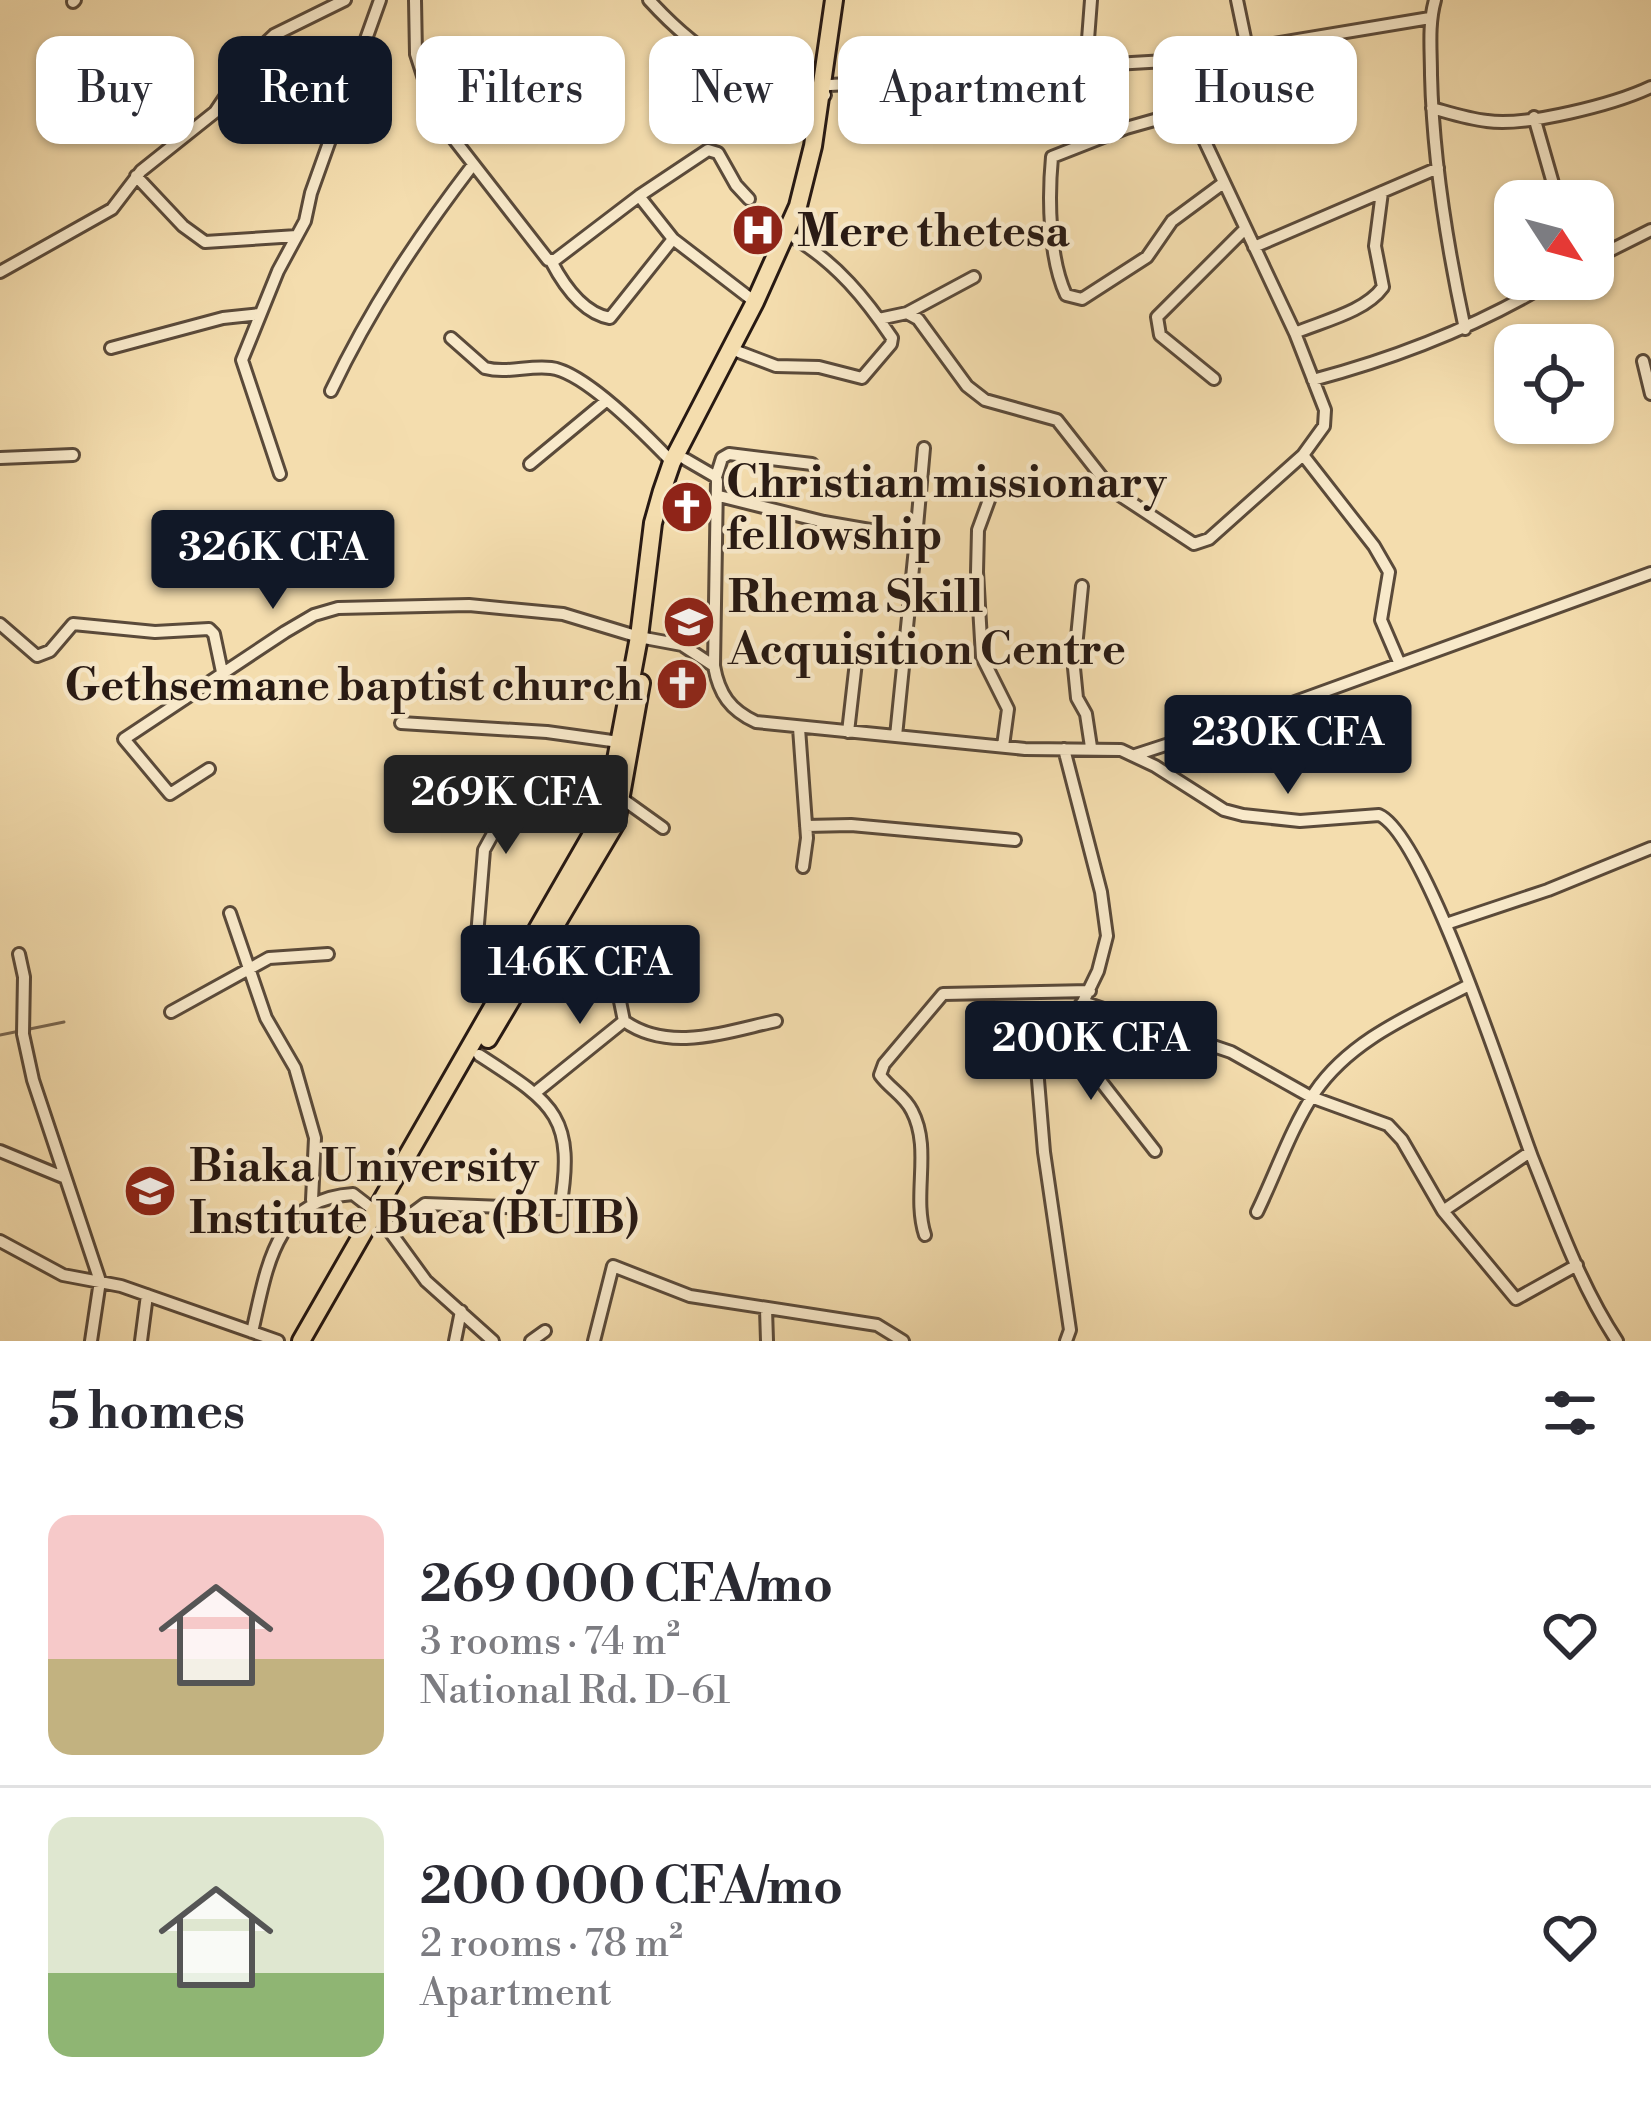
<!DOCTYPE html>
<meta charset="utf-8">
<style>
:root{--surface:#fff;--page:#f7f7f7;--text:#2b2b33;--muted:#7c7c81;--line:#e1e1e2;--accent:#111827}
body{margin:0;font-family:"Libre Bodoni",serif;background:var(--page);color:var(--text);height:100vh;display:flex;flex-direction:column;font-size:45px;white-space:nowrap}
*{box-sizing:border-box;margin:0}
p{font-size:39px;color:var(--muted)}
.icon{flex:none;width:66px;height:66px;fill:none;stroke:currentColor;stroke-width:2;stroke-linecap:round;stroke-linejoin:round}
.map{position:relative;height:1341px;overflow:hidden}
.panel{display:flex;flex-direction:column;background:var(--surface);flex:1}
.panel>*{flex:none}
.guide{position:absolute;left:36px;top:36px;width:1581px;height:108px;display:flex;gap:24px}
.needle{width:78px;rotate:126deg}
.tools{position:absolute;left:1494px;top:180px;display:grid;gap:24px}
.tools a{display:grid;place-items:center;width:120px;height:120px;border-radius:24px;background:var(--surface);box-shadow:0 3px 9px #0004;font-size:60px}
.price{position:absolute;translate:-50% -102px;padding:0 27px;border-radius:12px;background:var(--accent);color:#fff;font-size:39px;line-height:78px;filter:drop-shadow(0 3px 6px #0008)}
.price::after{content:'';position:absolute;left:50%;top:72px;width:36px;height:27px;margin-left:-18px;background:inherit;clip-path:polygon(0 0,100% 0,50% 100%)}
.price.on{background:#222;color:#fff}
ul{padding:0;list-style:none}
li{display:flex;align-items:center;gap:36px;height:300px;padding:0 48px}
li+li{border-top:3px solid var(--line)}
li span{display:grid;place-items:center;flex:none;width:336px;height:240px;border-radius:24px;color:#555}
li>.icon{margin-inline-start:auto}
span .icon{width:144px;height:144px;fill:#fffc;stroke-width:1}
li b{font-size:51px}
h2{display:flex;justify-content:space-between;align-items:center;height:144px;padding:0 48px;font-size:51px}
.chip{padding:0 42px;border-radius:24px;background:var(--surface);box-shadow:0 3px 9px #0004;font-size:42px;line-height:108px}
.chip.on{background:var(--accent);color:#fff}
.map>svg:first-child{display:block}
.lines{fill:none;stroke-linecap:round;stroke-linejoin:round}
.stream{stroke:#786650;stroke-width:3}
.minor-casing{stroke:#5a4a3a;stroke-width:16}
.highway-casing{stroke:#271913;stroke-width:22}
.minor{stroke:#f8e9ca;stroke-width:10}
.highway{stroke:#f4ddae;stroke-width:16}
.labels{text-anchor:middle;stroke-width:9;stroke-linejoin:round;paint-order:stroke}
.poi-label{font-size:45px;font-weight:bold;fill:#271913;stroke:#f8e9ca;text-anchor:start}
</style>
<div class="map">
<svg width="1651" height="1341" viewBox="0 0 1651 1341">
<rect width="100%" height="100%" fill="#f4ddae"/>
<filter id="stains"><feTurbulence type="fractalNoise" baseFrequency=".00167" numOctaves="4"/><feColorMatrix values="0 0 0 0 .2 0 0 0 0 .09 0 0 0 0 .02 0 0 0 .5 -.17"/></filter>
<radialGradient id="worn" r=".72"><stop offset=".6" stop-color="#630" stop-opacity="0"/><stop offset="1" stop-color="#630" stop-opacity=".3"/></radialGradient>
<g class="lines">
<path class="stream" d="M 0,1035 L 64,1022"/>
<g class="minor-casing">
<path id="minor" d="M 415,0 L 416,54 L 436,116 L 548,260 L 555,260 L 639,196 L 673,239 L 755,302
M 649,0 C 700,56 750,86 825,95
M 1237,0 L 1261,115
M 1435,0 C 1428,25 1431,50 1431,75 C 1433,161 1447,246 1465,329
M 73,2 L 75,0
M 1244,49 L 1430,18
M 1086,66 L 1091,0
M 830,85 L 939,79 L 994,67 L 1046,68 L 1166,61 L 1176,64 L 1190,110 L 1295,333 L 1325,410 L 1324,426 L 1303,455 L 1374,546 L 1389,572 L 1381,620 L 1399,662
M 1432,108 C 1450,113 1468,119 1487,121 C 1526,127 1615,104 1651,87
M 1190,110 L 1126,128 L 1052,157 C 1048,199 1049,258 1066,295 L 1082,299 L 1147,257 L 1172,221 L 1222,184
M 1534,117 L 1558,201
M 136,176 L 183,226 L 205,242 L 297,236
M 639,196 L 708,150 L 718,153 L 736,185 L 749,199
M 1254,247 L 1438,168
M 1593,259 L 1651,230
M 551,261 C 563,284 582,313 610,318 L 673,239
M 0,272 L 112,209 L 141,171 L 215,112 L 254,54 L 274,35 L 345,0
M 907,313 L 974,277
M 879,319 L 907,313 L 918,319 L 967,386 L 985,400 L 1057,420 L 1112,490 L 1194,544 L 1209,539 L 1303,455
M 1295,333 C 1323,321 1365,312 1383,287 L 1375,246 L 1382,192
M 451,338 L 485,368 C 507,374 529,365 551,368 C 585,372 648,437 672,462
M 111,348 L 223,318 L 260,314
M 739,352 L 776,366 L 819,367 L 862,378 L 891,344 L 892,338 C 865,298 837,264 796,239
M 1643,361 L 1651,394
M 1214,379 L 1160,335 L 1157,317 L 1245,229
M 1313,380 C 1400,357 1479,326 1556,279
M 331,391 C 370,309 417,238 472,166
M 0,458 L 73,455
M 685,459 L 716,477 L 717,481 L 714,665
M 530,464 L 606,401
M 280,474 L 242,360 L 278,271 L 305,221 L 311,193 L 380,0
M 716,477 L 722,458 L 729,454 L 812,464
M 996,481 L 978,530 L 977,572 L 982,657 L 1008,709 L 1003,746
M 719,496 L 824,522 L 916,538 L 896,736
M 916,538 L 924,448
M 1082,586 L 1074,668 L 1077,698 L 1086,714 L 1091,747
M 0,624 L 37,656 L 50,651 L 73,624 L 155,632 L 209,629 L 214,634 L 222,672
M 401,723 L 547,732 L 619,742
M 799,728 L 807,838 L 803,867
M 848,732 L 856,662
M 1064,749 L 1101,892 L 1107,936 L 1098,971 L 1083,1002 L 1231,1052 L 1311,1097 L 1388,1125 L 1402,1140 L 1443,1211 L 1516,1299 L 1577,1265
M 1135,755 L 1273,710 L 1651,573
M 209,769 L 170,794 L 124,739 L 285,632 L 314,615 L 338,608 L 469,605 L 563,614 L 639,637 L 682,645 L 714,666 C 719,694 730,710 756,722 L 1025,749 L 1121,750 L 1155,766 L 1224,810 L 1243,815 L 1300,821 L 1379,815 C 1426,835 1510,1099 1532,1157 C 1557,1219 1580,1285 1617,1341
M 806,826 L 851,825 L 1015,840
M 230,913 L 266,1018 L 295,1068 L 315,1138 L 312,1200
M 1446,924 L 1548,890 L 1651,848
M 19,954 L 24,977 L 23,1034 L 33,1080 L 100,1281 L 91,1341
M 474,973 L 484,850 L 495,830 L 586,791 L 610,790 L 663,828
M 171,1012 L 269,958 L 328,954
M 624,1021 C 669,1053 725,1032 776,1021
M 1060,1029 L 1155,1151
M 536,1092 L 624,1021 L 611,957
M 0,1151 L 63,1177
M 1443,1211 L 1530,1152
M 1257,1212 C 1276,1173 1291,1128 1315,1092 C 1351,1039 1414,1014 1469,985
M 390,1230 L 425,1204 L 560,1209 C 576,1115 553,1103 479,1055
M 925,1235 C 912,1195 932,1149 912,1111 C 905,1096 889,1088 880,1075 L 884,1064 L 943,994 L 1090,991
M 0,1241 L 63,1275 L 121,1286 L 278,1341
M 766,1309 L 767,1341
M 252,1332 C 267,1268 274,1199 353,1194 L 375,1211 L 426,1281 L 493,1341
M 141,1341 L 147,1295
M 455,1341 L 461,1311
M 531,1341 L 545,1331
M 594,1341 L 613,1266 L 690,1296 L 877,1325 L 903,1341
M 1066,1341 L 1070,1330 L 1044,1152 L 1037,1068 L 1060,1029 L 1083,1002"/>
</g>
<g class="highway-casing">
<path id="highway" d="M 488,1039 L 616,823 L 641,683
M 301,1341 L 607,808 L 639,637 L 653,523 L 662,491 L 672,462 L 755,302 L 798,206 L 813,146 L 834,0"/>
</g>
<use href="#minor" class="minor"/>
<use href="#highway" class="highway"/>
</g>
<defs>
<g id="hospital-disc" transform="scale(2.7)"><circle r="9.5" fill="#8f2418" stroke="#f8e9ca"/><path d="M-5-5h3v3.5h4V-5h3V5h-3V1.5h-4V5h-3Z" fill="#fff"/></g>
<g id="church-disc" transform="scale(2.7)"><circle r="9.5" fill="#8f2418" stroke="#f8e9ca"/><path d="M-1.2-6h2.4v3.5h3.3v2.4h-3.3V6h-2.4V-.1h-3.3v-2.4h3.3Z" fill="#fff"/></g>
<g id="university-disc" transform="scale(2.7)"><circle r="9.5" fill="#8f2418" stroke="#f8e9ca"/><path d="M0-5L7-2L0 1L-7-2ZM-4 1L0 2.5L4 1V4Q0 6-4 4Z" fill="#fff"/></g>
</defs>
<g fill-rule="evenodd">
<use href="#hospital-disc" x="758" y="230"/>
<use href="#church-disc" x="687" y="507"/>
<use href="#university-disc" x="689" y="622"/>
<use href="#church-disc" x="682" y="684"/>
<use href="#university-disc" x="150" y="1191"/>
</g>
<g class="labels">
<g class="poi-label">
<text x="797" y="246">Mere thetesa</text>
<text x="726" y="497">Christian missionary<tspan x="726" dy="52">fellowship</tspan></text>
<text x="728" y="612">Rhema Skill<tspan x="728" dy="52">Acquisition Centre</tspan></text>
<text x="643" y="700" text-anchor="end">Gethsemane baptist church</text>
<text x="189" y="1181">Biaka University<tspan x="189" dy="52">Institute Buea (BUIB)</tspan></text>
</g>
</g>
<rect width="100%" height="100%" filter="url(#stains)"/>
<rect width="100%" height="100%" fill="url(#worn)"/>
</svg>
<div class="tools">
<a><svg class="needle" viewBox="-14 -14 28 28"><path d="M0-13l5 13h-10z" fill="#e53935"/><path d="M0 13l5-13h-10z" fill="#7c7c81"/></svg></a>
<a><svg class="icon" aria-label="locate" viewBox="0 0 24 24"><circle cx="12" cy="12" r="6"/><path d="M12 2v4M12 18v4M2 12h4M18 12h4"/></svg></a>
</div>
<b class="price" style="left:273px;top:612px">326K CFA</b>
<b class="price" style="left:1288px;top:797px">230K CFA</b>
<b class="price on" style="left:506px;top:857px">269K CFA</b>
<b class="price" style="left:580px;top:1027px">146K CFA</b>
<b class="price" style="left:1091px;top:1103px">200K CFA</b>
<div class="guide">
<a class="chip">Buy</a>
<a class="chip on">Rent</a>
<a class="chip">Filters</a>
<a class="chip">New</a>
<a class="chip">Apartment</a>
<a class="chip">House</a>
</div>
</div>
<section class="panel">
<h2>5 homes<svg class="icon" aria-label="filters" viewBox="0 0 24 24"><path d="M4 7h16M4 17h16"/><circle cx="9" cy="7" r="2"/><circle cx="15" cy="17" r="2"/></svg></h2>
<ul>
<li><span style="background:linear-gradient(#f6c9c9 60%,#c2b280 0)"><svg class="icon" aria-label="home" viewBox="0 0 24 24"><path d="M3 11l9-7 9 7M6 9v11h12V9"/></svg></span><div><b>269 000 CFA/mo</b><p>3 rooms · 74 m²</p><p>National Rd. D-61</p></div><svg class="icon" aria-label="heart" viewBox="0 0 24 24"><path d="M12 20l-8-8c-3-5 5-10 8-4 3-6 11-1 8 4z"/></svg></li>
<li><span style="background:linear-gradient(#dfe7d0 65%,#8fb573 0)"><svg class="icon" aria-label="home" viewBox="0 0 24 24"><path d="M3 11l9-7 9 7M6 9v11h12V9"/></svg></span><div><b>200 000 CFA/mo</b><p>2 rooms · 78 m²</p><p>Apartment</p></div><svg class="icon" aria-label="heart" viewBox="0 0 24 24"><path d="M12 20l-8-8c-3-5 5-10 8-4 3-6 11-1 8 4z"/></svg></li>
</ul>
</section>
